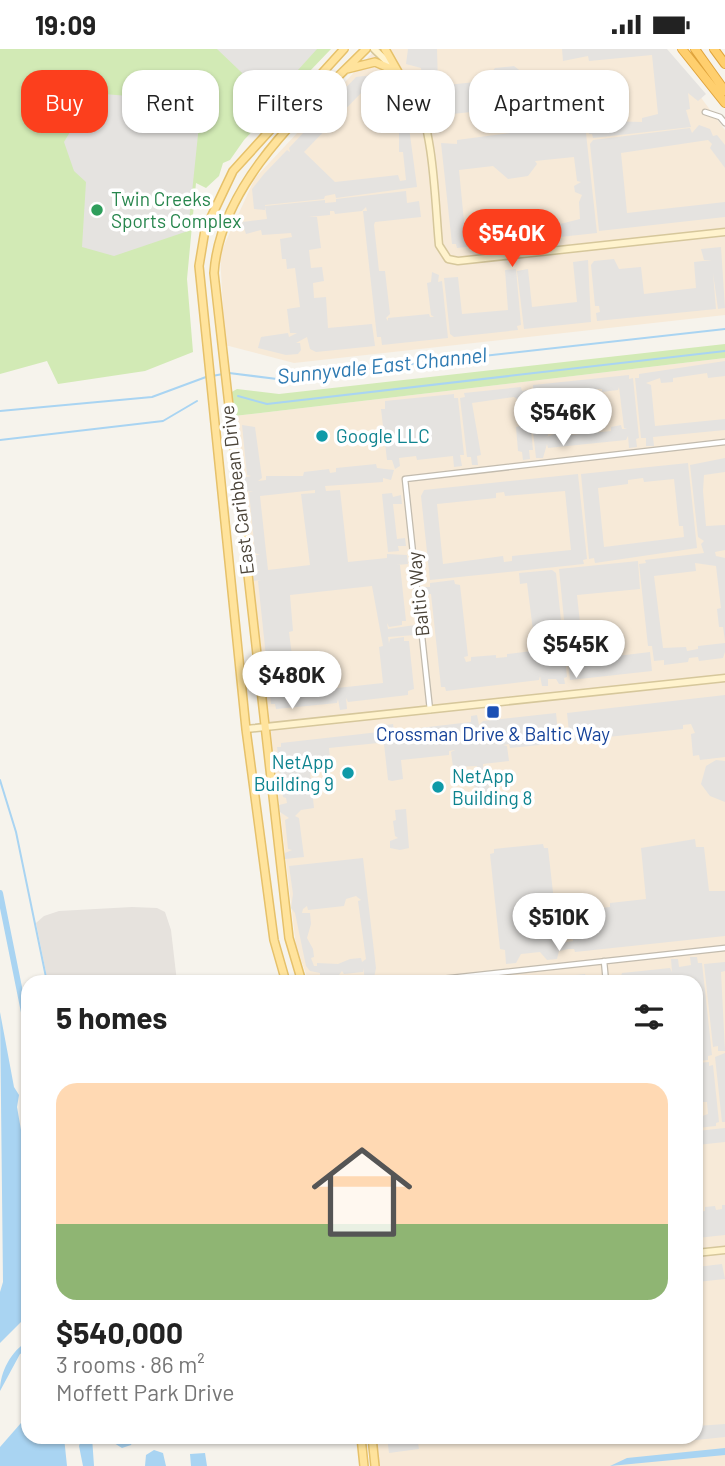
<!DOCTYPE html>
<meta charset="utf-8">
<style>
:root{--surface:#fff;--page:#f2f2f2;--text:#222;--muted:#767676;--line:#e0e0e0;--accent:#fc3f1d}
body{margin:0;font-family:Barlow,sans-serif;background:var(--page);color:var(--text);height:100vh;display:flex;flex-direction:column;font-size:26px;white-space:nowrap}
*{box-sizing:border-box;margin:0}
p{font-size:23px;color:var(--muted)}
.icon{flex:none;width:38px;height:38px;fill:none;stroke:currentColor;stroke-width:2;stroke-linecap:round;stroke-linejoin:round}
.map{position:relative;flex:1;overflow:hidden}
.panel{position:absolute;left:21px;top:926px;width:682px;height:469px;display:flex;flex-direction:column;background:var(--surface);border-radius:21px;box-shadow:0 2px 5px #0004}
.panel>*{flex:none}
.top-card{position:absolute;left:21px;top:21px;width:684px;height:63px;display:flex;gap:14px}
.price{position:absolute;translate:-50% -60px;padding:0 16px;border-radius:24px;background:#fff;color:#222;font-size:23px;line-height:46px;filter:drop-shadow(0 2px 4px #0008)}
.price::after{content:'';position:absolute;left:50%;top:42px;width:21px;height:16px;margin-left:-10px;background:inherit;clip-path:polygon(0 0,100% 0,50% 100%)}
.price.active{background:var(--accent);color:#fff}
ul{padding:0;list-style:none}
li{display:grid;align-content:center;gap:14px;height:371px;padding:0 35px}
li+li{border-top:2px solid var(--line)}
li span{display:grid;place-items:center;height:217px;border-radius:21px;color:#555}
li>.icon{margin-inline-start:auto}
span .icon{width:126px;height:126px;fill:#fffc;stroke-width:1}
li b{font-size:30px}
h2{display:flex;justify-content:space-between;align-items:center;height:84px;padding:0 35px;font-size:30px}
.pill{padding:0 24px;border-radius:21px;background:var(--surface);box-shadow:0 2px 5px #0004;font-size:24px;line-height:63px}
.pill.active{background:var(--accent);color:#fff}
.status{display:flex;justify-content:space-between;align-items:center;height:49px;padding:0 35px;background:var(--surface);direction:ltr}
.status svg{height:19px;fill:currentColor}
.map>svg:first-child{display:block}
.commercial{fill:#f7ead8}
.industrial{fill:#e6e2dd}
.green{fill:#d2eab5}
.parking{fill:#e5e3e0;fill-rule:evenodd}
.water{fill:#a9d4f2}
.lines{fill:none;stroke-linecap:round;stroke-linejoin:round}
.stream{stroke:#a9d4f2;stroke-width:2}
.canal{stroke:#a9d4f2;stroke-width:6}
.street-casing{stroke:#c2bbae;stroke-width:7}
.secondary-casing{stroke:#d6c79b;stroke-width:9}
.primary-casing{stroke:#e6c16a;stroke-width:10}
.highway-casing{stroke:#e0a43c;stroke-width:10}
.street{stroke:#fff;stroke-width:4.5}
.secondary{stroke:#fff3cd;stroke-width:6}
.primary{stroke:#ffe39c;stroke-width:7}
.highway{stroke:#ffcf6e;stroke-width:8}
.leisure-dot{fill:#2e9e5b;stroke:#fff;stroke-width:2.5}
.culture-dot{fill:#0f9aa8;stroke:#fff;stroke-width:2.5}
.transit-dot{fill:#1a4fb4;stroke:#fff;stroke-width:2.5}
.labels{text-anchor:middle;stroke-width:7;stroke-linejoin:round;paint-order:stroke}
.leisure-label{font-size:19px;fill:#27864d;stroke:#fff;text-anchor:start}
.culture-label{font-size:19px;fill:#0d838f;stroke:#fff;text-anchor:start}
.street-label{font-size:19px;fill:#4b4439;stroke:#fff}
.transit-label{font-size:19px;fill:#164399;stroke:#fff}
.water-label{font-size:21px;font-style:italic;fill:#2e7ab2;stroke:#fff}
</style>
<div class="status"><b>19:09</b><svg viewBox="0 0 49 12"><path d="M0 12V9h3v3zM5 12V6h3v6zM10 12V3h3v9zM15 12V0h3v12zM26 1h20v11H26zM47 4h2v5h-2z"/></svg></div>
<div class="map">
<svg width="725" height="1417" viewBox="0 0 725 1417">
<rect width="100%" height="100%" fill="#f6f3ec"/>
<path class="commercial" d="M 376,0 L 665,0 L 725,81 L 725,266 L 294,314 L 225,296 L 220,205 L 255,129 Z
M 725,309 L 725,1417 L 378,1417 L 375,1388 L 696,1388 L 696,933 L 309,933 L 296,897 L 234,367 Z"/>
<path class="industrial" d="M 132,858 L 157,859 L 165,863 L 171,881 L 177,933 L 48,933 L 36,874 L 44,867 L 59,862 Z"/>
<path class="green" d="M 0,0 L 331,0 L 244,91 L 230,111 L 223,114 L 219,127 L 206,139 L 196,134 L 187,230 L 193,303 L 145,322 L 58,335 L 47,312 L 0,325 Z
M 725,295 L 725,309 L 234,367 L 230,344 L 237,340 L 279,345 Z"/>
<path class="parking" d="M 217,0 L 317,0 L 279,42 L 264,45 Z
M 408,0 L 437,0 L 438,35 L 423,37 L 421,19 L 406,15 Z
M 562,0 L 667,0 L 706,45 L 698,52 L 688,44 L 690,60 L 686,61 L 691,78 L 593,89 L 592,85 L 589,85 L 586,63 L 590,62 L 585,58 L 589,51 L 600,53 L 602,70 L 606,72 L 642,73 L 642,69 L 658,65 L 652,6 L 589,12 L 588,7 L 563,12 Z
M 514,17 L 527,27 L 548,24 L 550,37 L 554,38 L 552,43 L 548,42 L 549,47 L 521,58 L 452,65 L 451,62 L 440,62 L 433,58 L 428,38 L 485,32 L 495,19 Z
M 373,26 L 373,30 L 378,32 L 381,29 L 394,41 L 408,71 L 417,138 L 336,149 L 335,145 L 325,147 L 324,150 L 265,156 L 265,161 L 254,160 L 252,140 L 264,125 L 287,101 L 290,103 L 289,99 L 356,28 ZM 374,37 L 372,41 L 384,53 L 387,51 L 399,77 L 399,103 L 403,103 L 406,131 L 400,132 L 398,126 L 335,133 L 304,103 L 363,42 L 361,38 Z
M 79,43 L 178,51 L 199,76 L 188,182 L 114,207 L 82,198 L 86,133 L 74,122 L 64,93 L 73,78 Z
M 561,60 L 584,66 L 597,184 L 457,199 L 456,195 L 452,195 L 441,94 L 457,95 L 457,91 L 517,83 ZM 574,108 L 577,132 L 581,133 L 574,137 L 575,143 L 582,146 L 579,153 L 580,170 L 548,178 L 547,174 L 502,179 L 502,183 L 484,185 L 465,183 L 459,121 L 493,117 L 508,130 L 528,127 L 537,115 L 535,112 Z
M 699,76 L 710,80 L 713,87 L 717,86 L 725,96 L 725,119 L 710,99 L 712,95 L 708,91 L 621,104 L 627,164 L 725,153 L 725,168 L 599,182 L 590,95 L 593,91 L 690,79 L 692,84 Z
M 406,142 L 407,154 L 419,152 L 421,168 L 375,173 L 374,176 L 379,222 L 385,222 L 390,265 L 386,269 L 388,272 L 388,269 L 429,265 L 430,268 L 434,268 L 431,266 L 427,234 L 431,233 L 432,223 L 439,226 L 438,233 L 442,232 L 448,289 L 382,296 L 381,288 L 377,288 L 363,162 L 367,162 L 366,158 L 362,162 L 335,165 L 334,162 L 330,162 L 330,166 L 308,168 L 317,168 L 321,199 L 309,201 L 311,219 L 322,218 L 324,232 L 313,234 L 314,249 L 326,248 L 328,279 L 372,275 L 375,297 L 316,303 L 310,300 L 307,288 L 296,294 L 300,294 L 301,301 L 298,305 L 286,306 L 258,299 L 261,288 L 288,284 L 289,288 L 297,284 L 290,284 L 287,260 L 300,258 L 295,219 L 287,220 L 286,210 L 282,210 L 280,190 L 292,188 L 291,184 L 262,186 L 261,181 L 246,185 L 242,173 L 267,170 L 265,157 L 325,151 L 325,154 L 336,153 L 336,150 Z
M 721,198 L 725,259 L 718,260 L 713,224 L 716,260 L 597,272 L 596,264 L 600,263 L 599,257 L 595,257 L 591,216 L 594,212 L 614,210 L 619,220 L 641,218 L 644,245 L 696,239 L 694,213 L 712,211 L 704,211 L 701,200 Z
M 588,211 L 591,273 L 524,280 L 517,222 L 528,220 L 532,258 L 577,253 L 573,213 Z
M 516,220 L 521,276 L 517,277 L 518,281 L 454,288 L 450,285 L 444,229 L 458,228 L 462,265 L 508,261 L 505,221 Z
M 725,312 L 725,327 L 708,329 L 707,324 L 673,329 L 673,333 L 661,334 L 660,329 L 646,334 L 651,336 L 655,377 L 725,370 L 725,381 L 653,388 L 654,397 L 646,397 L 646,389 L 641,389 L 635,329 L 639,329 L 639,325 Z
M 629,326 L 629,330 L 633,329 L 639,389 L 636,390 L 637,398 L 629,399 L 628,387 L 626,391 L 548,399 L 547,395 L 543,409 L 536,409 L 529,347 L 533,346 L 533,336 ZM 619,338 L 624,379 L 627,380 L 622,380 L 621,376 L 611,378 L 611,382 L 561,387 L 560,383 L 544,389 L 548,387 L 544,346 L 545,349 L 596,344 L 596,340 L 602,340 L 602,343 L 618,341 Z
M 521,338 L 522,342 L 527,341 L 533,401 L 529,401 L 530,410 L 523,411 L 522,403 L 518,402 L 516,378 L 520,377 L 517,350 L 514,348 L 472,354 L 481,406 L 477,407 L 478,416 L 472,416 L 471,408 L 467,408 L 460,349 L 465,348 L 464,344 Z
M 454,345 L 454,349 L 458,349 L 464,406 L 460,406 L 462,417 L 454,418 L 453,407 L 417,411 L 416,407 L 399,409 L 400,417 L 395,420 L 392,411 L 387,411 L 381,360 L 385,360 L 385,352 Z
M 242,376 L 255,378 L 262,429 L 258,432 L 266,431 L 266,427 L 303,427 L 304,423 L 329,420 L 330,424 L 336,423 L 336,419 L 376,415 L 377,419 L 394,421 L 391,431 L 383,429 L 383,433 L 325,437 L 326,442 L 340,441 L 348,513 L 387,509 L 387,505 L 407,506 L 408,515 L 397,516 L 400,516 L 406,572 L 402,572 L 402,576 L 389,578 L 387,574 L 388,580 L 415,576 L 416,586 L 388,588 L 389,594 L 390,590 L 404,588 L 404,592 L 409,592 L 414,640 L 408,642 L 408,646 L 348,653 L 346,649 L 347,660 L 340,661 L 338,650 L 337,654 L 276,660 L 275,655 L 271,655 L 258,532 L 261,531 L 251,532 L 250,522 L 261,521 L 257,521 L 256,506 L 260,506 L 255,504 L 249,443 L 253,442 L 241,443 L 241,429 L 251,427 L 247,426 ZM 315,441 L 315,444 L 301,445 L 310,516 L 268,521 L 260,447 ZM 372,537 L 383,597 L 379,598 L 383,634 L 300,643 L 296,607 L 292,607 L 289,583 L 293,582 L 290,546 Z
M 725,409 L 725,423 L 704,426 L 703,442 L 706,477 L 725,476 L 725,501 L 715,503 L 716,507 L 725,509 L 725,592 L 723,578 L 719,578 L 717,560 L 721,559 L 716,517 L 695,514 L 696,522 L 654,527 L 663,599 L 686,598 L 687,602 L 698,600 L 698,597 L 725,594 L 725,603 L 723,609 L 699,612 L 698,608 L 689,609 L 688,613 L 664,616 L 664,611 L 654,612 L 652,597 L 648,597 L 639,515 L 646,514 L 645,511 L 704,504 L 701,495 L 704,492 L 698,488 L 690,416 Z
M 688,414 L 697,499 L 595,514 L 594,509 L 589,510 L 581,425 ZM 643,429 L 644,433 L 674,430 L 679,477 L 683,477 L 684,488 L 604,498 L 598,439 L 628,435 L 628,431 Z
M 578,425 L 587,510 L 583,511 L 584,515 L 430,531 L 421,447 L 424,441 ZM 565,442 L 571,501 L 512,507 L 512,512 L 504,513 L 503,507 L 443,515 L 437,455 L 496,449 L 496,444 L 504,443 L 505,447 Z
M 392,444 L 393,448 L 401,446 L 402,455 L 393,455 L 397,490 L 405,489 L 406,497 L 398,497 L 399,502 L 388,503 L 382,445 Z
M 638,512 L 640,540 L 577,546 L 584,611 L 650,603 L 652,622 L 570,631 L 559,520 Z
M 552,521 L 556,524 L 567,628 L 564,629 L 565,635 L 559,635 L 556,630 L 548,630 L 548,637 L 542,637 L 540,627 L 539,631 L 446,642 L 445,638 L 441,638 L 431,545 L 423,545 L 422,538 L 430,538 L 430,534 L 454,531 L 455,535 L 460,536 L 468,607 L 464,608 L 466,613 L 471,612 L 471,608 L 496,606 L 496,609 L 507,608 L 507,605 L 532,602 L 532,606 L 536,605 L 527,534 L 520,535 L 519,524 Z
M 725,646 L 725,708 L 700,711 L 699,706 L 693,707 L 691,685 L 695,684 L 691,675 L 683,676 L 683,680 L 570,692 L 567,664 Z
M 556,664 L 559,694 L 510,699 L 509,695 L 503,696 L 507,697 L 509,712 L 483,715 L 483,728 L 488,728 L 491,754 L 487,756 L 476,755 L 474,730 L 478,729 L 477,717 L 453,718 L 451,703 L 455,701 L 449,702 L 449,706 L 401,711 L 403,730 L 392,732 L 388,731 L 384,695 L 388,693 L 329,699 L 330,709 L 320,716 L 320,720 L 310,722 L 314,759 L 301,761 L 295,767 L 299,769 L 304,808 L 285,810 L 285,804 L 292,801 L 288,800 L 285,771 L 289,769 L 280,763 L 279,756 L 287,754 L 286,749 L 283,748 L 277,698 L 281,698 L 281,694 L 379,683 L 381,687 L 386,683 L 386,676 L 393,675 L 394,682 L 471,673 L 471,667 L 477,666 L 479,676 L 483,672 Z
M 716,711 L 725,712 L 725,753 L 710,747 L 701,735 L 706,717 Z
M 406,760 L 409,799 L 400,801 L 390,799 L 390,792 L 398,789 L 395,787 L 393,772 L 396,771 L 395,761 Z
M 695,790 L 696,798 L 704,798 L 709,842 L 725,842 L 725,887 L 575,903 L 574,900 L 568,900 L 559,902 L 557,910 L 547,911 L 540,903 L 521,905 L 516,914 L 506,915 L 505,901 L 500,900 L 490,805 L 494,804 L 494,800 L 543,795 L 544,799 L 548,799 L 558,888 L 553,890 L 561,894 L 573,892 L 569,858 L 591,856 L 592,860 L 610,858 L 610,854 L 646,850 L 641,799 Z
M 363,809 L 376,919 L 374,929 L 365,930 L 363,919 L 363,923 L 344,925 L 342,922 L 339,926 L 320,928 L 320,924 L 310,922 L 306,917 L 295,864 L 291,859 L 293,845 L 289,817 ZM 356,847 L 361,851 L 358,852 L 366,910 L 362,913 L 361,909 L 350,910 L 338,915 L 317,914 L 317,917 L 314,917 L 311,909 L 314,908 L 313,900 L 307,889 L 311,875 L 310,864 L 302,864 L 303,860 L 307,857 L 308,861 L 344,857 L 346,850 Z
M 690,908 L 697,908 L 698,914 L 702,914 L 712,1006 L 708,1007 L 708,1011 L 697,1012 L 696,933 L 692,928 L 682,927 L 681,932 L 676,933 L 619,933 L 622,924 L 670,919 L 672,923 L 671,910 L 678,910 L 679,918 L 691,916 Z
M 725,913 L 725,922 L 721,923 L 725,1002 L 718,1002 L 718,997 L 713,998 L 704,915 Z
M 585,925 L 587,929 L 593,929 L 593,933 L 514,933 Z
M 725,1004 L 725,1073 L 722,1073 L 715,1008 Z
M 709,1013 L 709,1017 L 713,1016 L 719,1073 L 716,1074 L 716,1077 L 697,1079 L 697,1069 L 708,1065 L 707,1053 L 702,1053 L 702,1026 L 697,1025 L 697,1014 Z
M 725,1079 L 725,1093 L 697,1096 L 697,1082 Z
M 722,1156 L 725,1156 L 725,1186 L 697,1189 L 697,1163 L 705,1162 L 705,1158 L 715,1157 L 716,1161 L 722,1160 Z
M 722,1215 L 725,1230 L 697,1233 L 697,1218 Z
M 725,1375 L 725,1388 L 658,1395 L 657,1388 L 696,1388 L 697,1377 Z
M 387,1388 L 417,1388 L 419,1400 L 389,1404 Z"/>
<path class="water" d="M 0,963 L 14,1038 L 19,1046 L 17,1058 L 28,1121 L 28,1266 L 0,1294 L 0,1243 L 3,1233 Z
M 28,1292 L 28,1301 L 20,1305 L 0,1342 C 0,1323 11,1302 28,1292 Z
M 28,1366 L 28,1388 L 64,1388 L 67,1417 L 0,1417 L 0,1398 Z
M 82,1388 L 92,1388 L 94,1417 L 83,1417 L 79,1397 Z
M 112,1388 L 135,1388 L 131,1396 L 122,1399 L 114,1394 Z
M 725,1399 L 725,1406 L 610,1417 L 627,1409 Z
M 154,1401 L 163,1404 L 166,1417 L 145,1417 L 146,1406 Z
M 205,1404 L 207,1417 L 191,1417 L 190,1405 Z"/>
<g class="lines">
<path class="stream" d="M 229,324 L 277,330 L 725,280
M 212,327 L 223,325
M 238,347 L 267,355 L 725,302
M 0,362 L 152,348 L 206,328
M 0,391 L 163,372 L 197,352
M 0,731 L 16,783 L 47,933"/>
<path class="canal" d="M 0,844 L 28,983"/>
<g class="street-casing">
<path id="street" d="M 705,63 L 720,68 L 725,74
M 430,661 L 405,430 L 725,393
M 604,912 L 606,933
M 414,933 L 725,899"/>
</g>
<g class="secondary-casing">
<path id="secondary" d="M 374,0 C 388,14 404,27 414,45 C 434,79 435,155 439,196 L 448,210 L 458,212 L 725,183
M 246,680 L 725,629
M 696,1204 L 725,1201"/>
</g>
<g class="primary-casing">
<path id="primary" d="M 385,0 L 398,23
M 347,20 L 375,13 L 398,23
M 286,933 L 274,891 L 246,680 L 199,217 L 205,181 L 233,122 L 344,0
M 302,933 L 289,889 L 214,224 C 220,134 305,61 366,0
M 361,1388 L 364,1417
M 372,1388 L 375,1417"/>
</g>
<g class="highway-casing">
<path id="highway" d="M 682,0 L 725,54
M 695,0 L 725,42
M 714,0 L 725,15"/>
</g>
<use href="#street" class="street"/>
<use href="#secondary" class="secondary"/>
<use href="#primary" class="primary"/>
<use href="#highway" class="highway"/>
</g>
<circle class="leisure-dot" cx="97" cy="161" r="7"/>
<g class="culture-dot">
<circle cx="322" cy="387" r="7"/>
<circle cx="348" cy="724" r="7"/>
<circle cx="438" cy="738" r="7"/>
</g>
<rect class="transit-dot" x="486" y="656" width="14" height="14" rx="3.5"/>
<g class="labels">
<g class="leisure-label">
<text x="111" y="157">Twin Creeks<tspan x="111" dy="22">Sports Complex</tspan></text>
</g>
<g class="culture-label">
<text x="336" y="394">Google LLC</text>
<text x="334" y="720" text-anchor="end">NetApp<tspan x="334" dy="22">Building 9</tspan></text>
<text x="452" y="734">NetApp<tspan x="452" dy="22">Building 8</tspan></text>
</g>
<g class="street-label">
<text transform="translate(237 441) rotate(-97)" y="7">East Caribbean Drive</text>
<text transform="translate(418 545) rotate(-96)" y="7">Baltic Way</text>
</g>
<g class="transit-label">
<text x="493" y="692">Crossman Drive &amp; Baltic Way</text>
</g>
<g class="water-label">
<text transform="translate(382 317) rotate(-6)" y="7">Sunnyvale East Channel</text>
</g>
</g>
</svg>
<b class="price active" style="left:512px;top:220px">$540K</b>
<b class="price" style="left:563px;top:399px">$546K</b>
<b class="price" style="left:576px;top:631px">$545K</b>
<b class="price" style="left:292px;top:662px">$480K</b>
<b class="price" style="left:559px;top:904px">$510K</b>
<div class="top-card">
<a class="pill active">Buy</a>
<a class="pill">Rent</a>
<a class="pill">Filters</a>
<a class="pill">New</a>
<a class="pill">Apartment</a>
</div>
<section class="panel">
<h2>5 homes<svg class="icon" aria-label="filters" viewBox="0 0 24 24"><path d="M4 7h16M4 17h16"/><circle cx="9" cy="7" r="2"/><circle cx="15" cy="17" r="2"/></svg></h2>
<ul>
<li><span style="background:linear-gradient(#ffd9b3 65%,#8fb573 0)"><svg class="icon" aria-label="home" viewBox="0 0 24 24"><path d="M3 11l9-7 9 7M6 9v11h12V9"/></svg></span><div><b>$540,000</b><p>3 rooms · 86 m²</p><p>Moffett Park Drive</p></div></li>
</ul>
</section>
</div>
